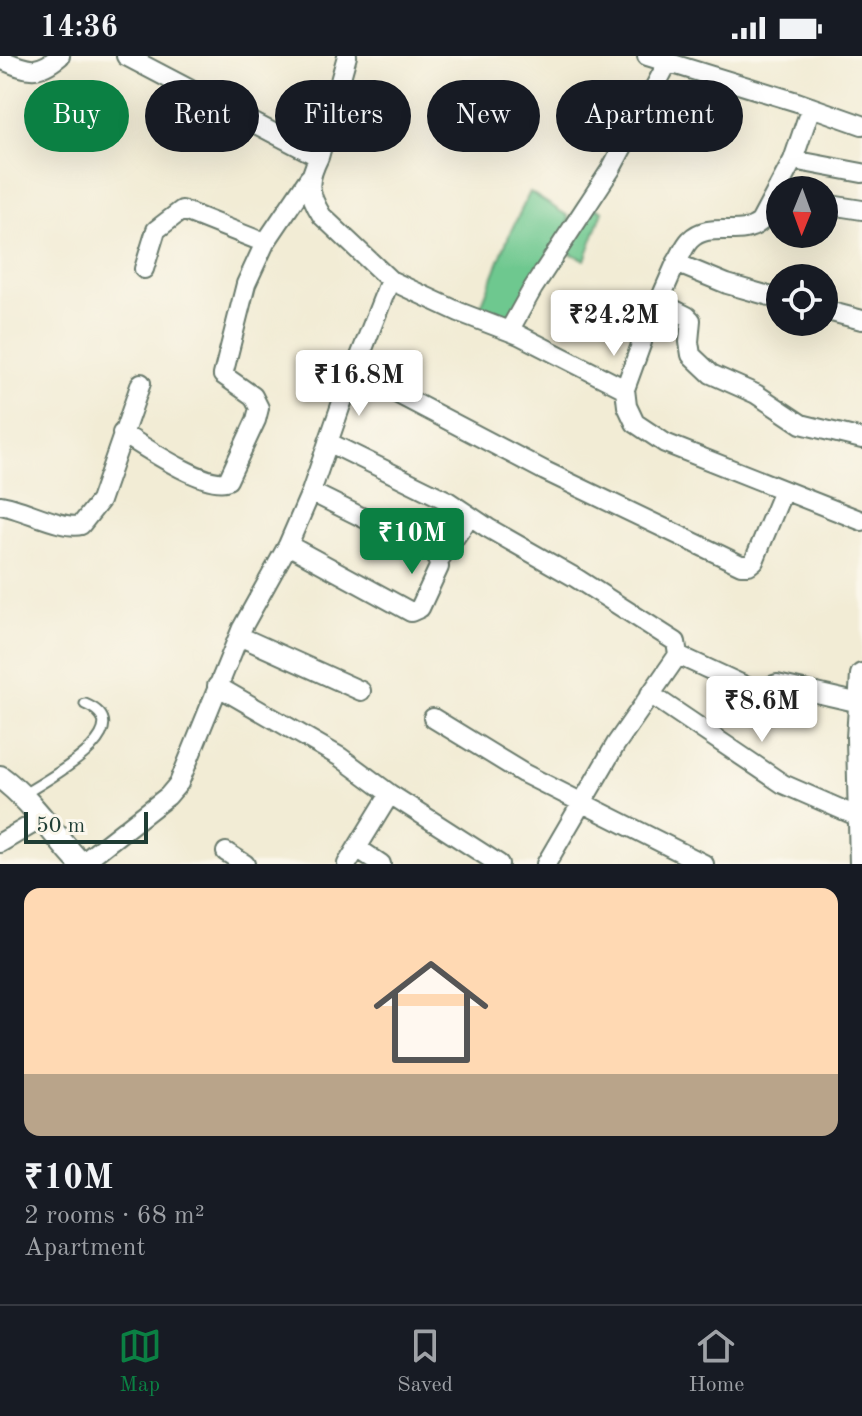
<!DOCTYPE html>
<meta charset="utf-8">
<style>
:root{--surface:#171b24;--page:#242831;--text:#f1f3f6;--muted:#9ea1a6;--line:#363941;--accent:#0b8043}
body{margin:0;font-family:"Old Standard TT",serif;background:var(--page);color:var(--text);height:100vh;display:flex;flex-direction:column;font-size:30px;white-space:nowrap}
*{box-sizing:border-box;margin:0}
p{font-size:26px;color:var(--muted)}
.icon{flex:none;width:44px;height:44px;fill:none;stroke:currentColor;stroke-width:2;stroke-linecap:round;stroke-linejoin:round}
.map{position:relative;height:808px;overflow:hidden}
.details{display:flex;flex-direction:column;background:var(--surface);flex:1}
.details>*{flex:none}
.hud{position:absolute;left:24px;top:24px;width:814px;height:72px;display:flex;gap:16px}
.needle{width:52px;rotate:181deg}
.fabs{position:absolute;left:766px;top:120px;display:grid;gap:16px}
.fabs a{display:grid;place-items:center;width:72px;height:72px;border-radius:50%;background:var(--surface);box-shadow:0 8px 32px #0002;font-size:40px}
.scale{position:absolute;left:24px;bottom:20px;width:124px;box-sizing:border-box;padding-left:8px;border:4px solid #1f3d34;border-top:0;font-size:22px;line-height:28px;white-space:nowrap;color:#1f3d34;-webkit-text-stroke:6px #fbf7ec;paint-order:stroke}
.price{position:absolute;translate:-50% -68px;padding:0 18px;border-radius:8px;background:#fff;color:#222;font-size:26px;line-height:52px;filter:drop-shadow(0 2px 4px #0008)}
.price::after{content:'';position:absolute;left:50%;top:48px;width:24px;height:18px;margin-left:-12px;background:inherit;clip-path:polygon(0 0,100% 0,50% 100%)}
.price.selected{background:var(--accent);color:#fff}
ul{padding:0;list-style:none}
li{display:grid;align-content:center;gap:16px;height:424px;padding:0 24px}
li span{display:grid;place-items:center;height:248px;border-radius:16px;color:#555}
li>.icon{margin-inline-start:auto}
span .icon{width:144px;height:144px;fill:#fffc;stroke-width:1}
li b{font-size:34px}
.tag{padding:0 28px;border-radius:36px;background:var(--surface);box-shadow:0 8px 32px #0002;font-size:28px;line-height:72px}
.tag.selected{background:var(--accent);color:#fff}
.status{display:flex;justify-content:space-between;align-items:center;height:56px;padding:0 40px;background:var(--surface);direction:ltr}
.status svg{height:22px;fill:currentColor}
.tabs{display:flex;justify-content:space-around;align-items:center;height:112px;border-top:2px solid var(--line);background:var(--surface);font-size:22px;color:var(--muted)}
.tabs a{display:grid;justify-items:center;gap:4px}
.tabs .selected{color:var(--accent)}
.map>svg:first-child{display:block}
.green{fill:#6ec88f;stroke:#468262;stroke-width:2}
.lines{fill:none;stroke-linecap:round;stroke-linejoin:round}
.service-casing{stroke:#697a6c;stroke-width:13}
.minor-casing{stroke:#697a6c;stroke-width:22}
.tertiary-casing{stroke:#697a6c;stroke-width:26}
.service{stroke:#fff;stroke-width:9}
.minor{stroke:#fff;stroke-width:18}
.tertiary{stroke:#fff;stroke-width:22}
</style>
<div class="status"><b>14:36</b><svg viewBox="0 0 49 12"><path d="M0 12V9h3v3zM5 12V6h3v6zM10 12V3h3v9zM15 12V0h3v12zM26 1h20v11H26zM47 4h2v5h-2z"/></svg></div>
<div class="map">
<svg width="862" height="808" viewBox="0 0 862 808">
<rect width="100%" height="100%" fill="#fbf7ec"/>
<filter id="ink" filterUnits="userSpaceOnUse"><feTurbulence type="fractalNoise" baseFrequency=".0125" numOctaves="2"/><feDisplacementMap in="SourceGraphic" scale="16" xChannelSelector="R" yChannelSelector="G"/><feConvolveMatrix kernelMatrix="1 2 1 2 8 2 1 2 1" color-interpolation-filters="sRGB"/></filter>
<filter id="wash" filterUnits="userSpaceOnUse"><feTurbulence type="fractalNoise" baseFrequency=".006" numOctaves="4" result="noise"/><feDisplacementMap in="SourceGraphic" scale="32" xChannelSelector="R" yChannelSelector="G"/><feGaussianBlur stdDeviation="1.8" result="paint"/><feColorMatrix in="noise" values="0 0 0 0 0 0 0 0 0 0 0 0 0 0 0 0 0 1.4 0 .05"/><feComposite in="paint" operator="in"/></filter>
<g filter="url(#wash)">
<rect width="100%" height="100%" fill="#f2ecd5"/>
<path class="green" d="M 530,136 L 568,160 L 568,168 L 581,145 L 603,155 L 585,204 L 565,195 L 509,275 L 477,260 L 510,177 Z"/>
</g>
<g filter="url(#ink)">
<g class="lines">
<g class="service-casing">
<path id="service" d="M 21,740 C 44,725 145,673 85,648"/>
</g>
<g class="minor-casing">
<path id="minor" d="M 647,0 L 797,46 L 862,69
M 0,3 C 27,14 36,20 60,0
M 319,101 L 347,0
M 793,104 L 862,117
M 824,148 L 862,154
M 676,207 C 681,200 684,190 690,184 C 709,164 741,183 760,166 L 793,104 L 811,51
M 144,213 L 156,174 L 182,154 L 265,187
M 390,224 L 459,256 L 519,279 L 625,333 L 627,350 L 635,367 L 665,387 L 862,465
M 780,243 L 727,228 L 676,207 L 659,246 L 687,260 L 691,264 L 689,286 L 691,299 L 711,318 L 756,338 L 801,368 L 862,383
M 824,254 L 862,264
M 509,275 L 533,232 L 611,113 L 667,8
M 354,315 L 545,415 L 741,509 L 749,509 L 754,505 L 783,435
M 625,333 L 642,286
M 122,377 C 141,389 209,435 228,424 L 256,364 L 259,352 L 253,340 L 223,319 L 246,228 L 265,187 L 309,122
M 328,386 L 446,444 L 488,472 L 576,522 L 676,586 L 678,599 L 616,688 L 546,808
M 0,449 C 23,452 62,474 81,469 L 100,445 L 141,327
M 288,489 L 411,556 L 420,552 L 439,511 L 437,500 L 432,496 L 311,436
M 439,504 L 470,460
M 239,580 L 361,635
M 678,599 L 756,635 L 777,628 L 860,647
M 217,630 L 340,701 L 390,738
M 650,638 L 783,728 L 861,762
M 433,662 L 523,717 L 704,808
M 0,787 L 41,763
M 357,792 L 381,808
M 226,796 L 245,808
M 81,808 L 168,740 L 179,727 L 242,572 L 288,489 L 311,436 L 341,349 L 390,224 L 322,160 C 307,136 307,125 319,101 L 126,0
M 347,808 L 390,738 L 499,808"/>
</g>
<g class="tertiary-casing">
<path id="tertiary" d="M 0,721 C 32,744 54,780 81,808
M 861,808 L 858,682 L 862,619"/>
</g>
<use href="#service" class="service"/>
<use href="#minor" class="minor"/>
<use href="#tertiary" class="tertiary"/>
</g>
</g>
</svg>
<div class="fabs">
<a><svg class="needle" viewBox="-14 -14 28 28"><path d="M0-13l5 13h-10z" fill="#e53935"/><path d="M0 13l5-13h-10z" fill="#9ea1a6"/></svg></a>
<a><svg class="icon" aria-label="locate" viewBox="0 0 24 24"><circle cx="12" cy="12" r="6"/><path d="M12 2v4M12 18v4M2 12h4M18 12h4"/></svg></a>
</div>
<div class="scale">50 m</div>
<b class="price" style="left:614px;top:302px">₹24.2M</b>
<b class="price" style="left:359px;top:362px">₹16.8M</b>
<b class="price selected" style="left:412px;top:520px">₹10M</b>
<b class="price" style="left:762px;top:688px">₹8.6M</b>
<div class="hud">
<a class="tag selected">Buy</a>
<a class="tag">Rent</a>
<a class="tag">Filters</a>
<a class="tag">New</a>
<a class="tag">Apartment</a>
</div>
</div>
<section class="details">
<ul>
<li><span style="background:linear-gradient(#ffd9b3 75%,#b9a48a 0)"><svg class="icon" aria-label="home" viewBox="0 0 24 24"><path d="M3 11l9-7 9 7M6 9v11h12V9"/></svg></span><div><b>₹10M</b><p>2 rooms · 68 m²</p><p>Apartment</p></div></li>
</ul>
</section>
<nav class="tabs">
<a class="selected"><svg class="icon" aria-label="map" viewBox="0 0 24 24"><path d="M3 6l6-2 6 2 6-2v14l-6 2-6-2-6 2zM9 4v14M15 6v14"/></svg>Map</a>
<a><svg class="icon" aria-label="saved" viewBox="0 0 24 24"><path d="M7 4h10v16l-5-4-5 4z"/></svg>Saved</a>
<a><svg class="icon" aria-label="home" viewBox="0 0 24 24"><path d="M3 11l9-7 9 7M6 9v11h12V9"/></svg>Home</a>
</nav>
